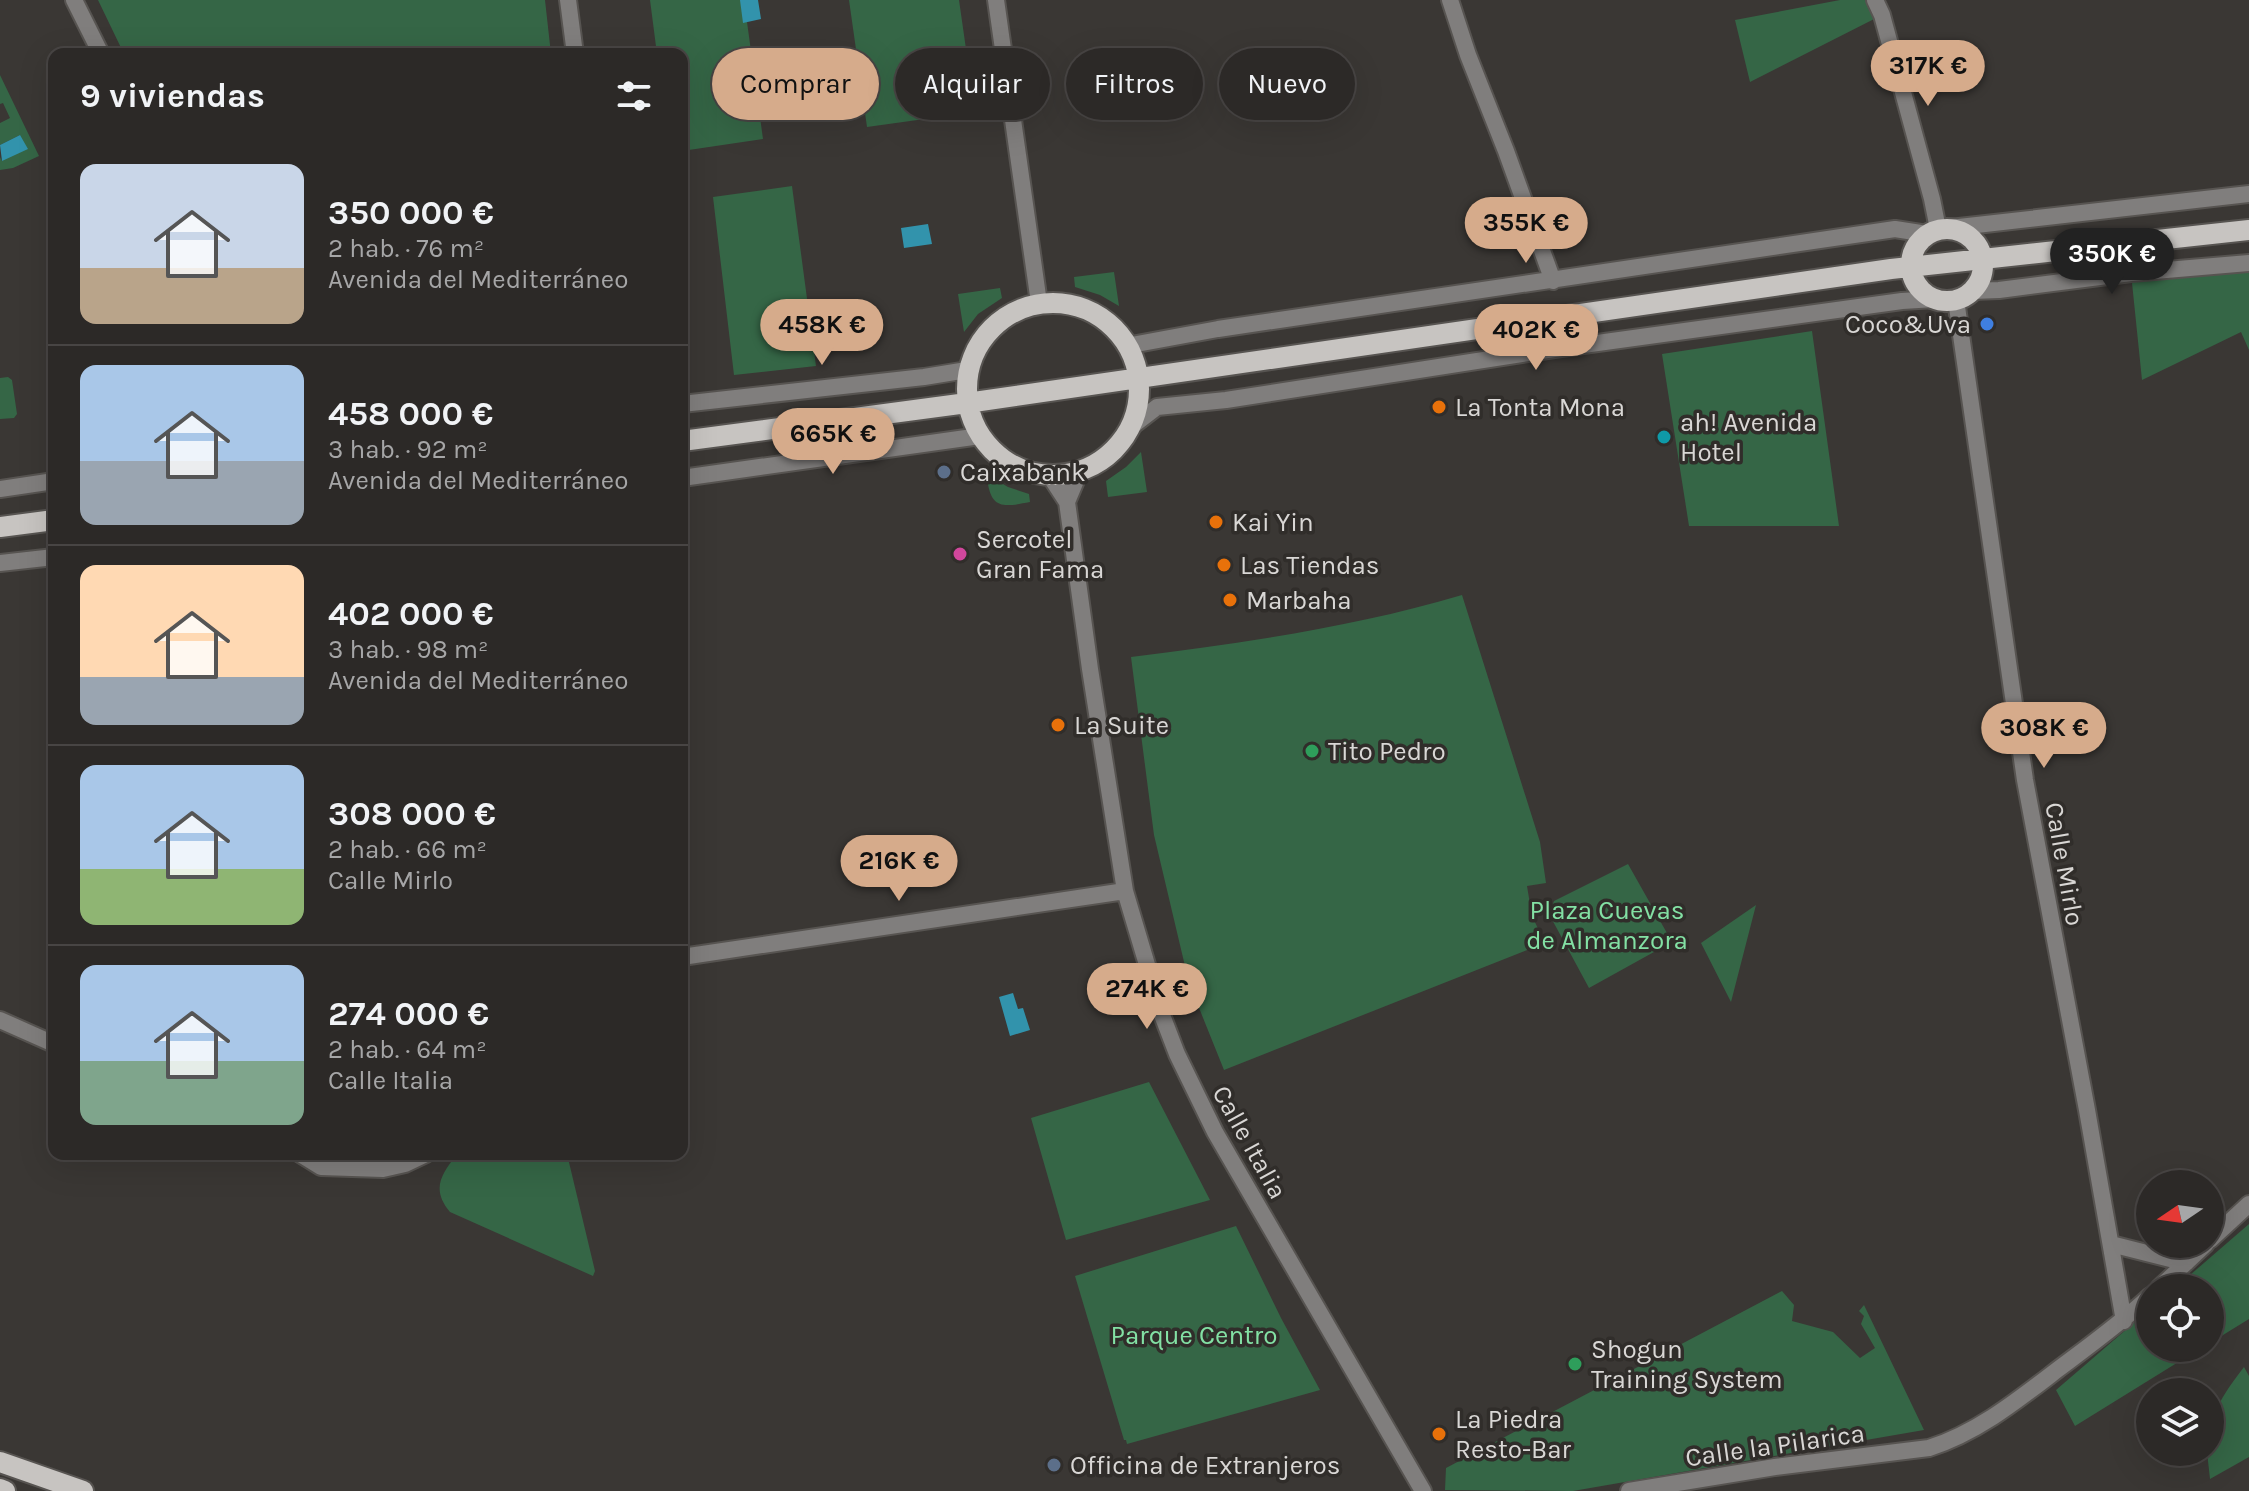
<!DOCTYPE html>
<html lang="es">
<meta charset="utf-8">
<style>
:root{--surface:#2c2927;--page:#383533;--text:#f1f3f6;--muted:#a6a6a7;--line:#484544;--accent:#d6ab8b}
body{margin:0;font-family:Karla,sans-serif;background:var(--page);color:var(--text);height:100vh;display:flex;flex-direction:column;font-size:30px;white-space:nowrap}
*{box-sizing:border-box;margin:0}
p{font-size:26px;color:var(--muted)}
.icon{flex:none;width:44px;height:44px;fill:none;stroke:currentColor;stroke-width:2;stroke-linecap:round;stroke-linejoin:round}
.map{position:relative;flex:1;overflow:hidden}
.details{position:absolute;left:48px;top:48px;width:640px;height:1112px;display:flex;flex-direction:column;background:var(--surface);border-radius:16px;box-shadow:0 8px 32px #0002,0 0 0 2px var(--line)}
.details>*{flex:none}
.hud{position:absolute;left:712px;top:48px;width:760px;height:72px;display:flex;gap:16px}
.needle{width:52px;rotate:257deg}
.fabs{position:absolute;left:2136px;top:1170px;display:grid;gap:16px}
.fabs a{display:grid;place-items:center;width:88px;height:88px;border-radius:50%;background:var(--surface);box-shadow:0 8px 32px #0002,0 0 0 2px var(--line);font-size:40px}
.price{position:absolute;translate:-50% -68px;padding:0 18px;border-radius:28px;background:var(--accent);color:#111;font-size:26px;line-height:52px;filter:drop-shadow(0 2px 4px #0008)}
.price::after{content:'';position:absolute;left:50%;top:48px;width:24px;height:18px;margin-left:-12px;background:inherit;clip-path:polygon(0 0,100% 0,50% 100%)}
.price.selected{background:#222;color:#fff}
ul{padding:0;list-style:none}
li{display:flex;align-items:center;gap:24px;height:200px;padding:0 32px}
li+li{border-top:2px solid var(--line)}
li span{display:grid;place-items:center;flex:none;width:224px;height:160px;border-radius:16px;color:#555}
li>.icon{margin-inline-start:auto}
span .icon{width:96px;height:96px;fill:#fffc;stroke-width:1}
li b{font-size:34px}
h2{display:flex;justify-content:space-between;align-items:center;height:96px;padding:0 32px;font-size:34px}
.tag{padding:0 28px;border-radius:36px;background:var(--surface);box-shadow:0 8px 32px #0002,0 0 0 2px var(--line);font-size:28px;line-height:72px}
.tag.selected{background:var(--accent);color:#111}
.map>svg:first-child{display:block}
.green{fill:#356646}
.water{fill:#3293ac}
.lines{fill:none;stroke-linecap:round;stroke-linejoin:round}
.tertiary-casing{stroke:#575451;stroke-width:20}
.primary-casing{stroke:#575451;stroke-width:24}
.tertiary{stroke:#807e7d;stroke-width:16}
.primary{stroke:#c7c4c1;stroke-width:20}
.shop-dot{fill:#3f7fe0;stroke:#302d2a;stroke-width:3}
.food-dot{fill:#e8710a;stroke:#302d2a;stroke-width:3}
.culture-dot{fill:#0f9aa8;stroke:#302d2a;stroke-width:3}
.service-dot{fill:#5c6f8a;stroke:#302d2a;stroke-width:3}
.hotel-dot{fill:#d1479c;stroke:#302d2a;stroke-width:3}
.leisure-dot{fill:#2e9e5b;stroke:#302d2a;stroke-width:3}
.labels{text-anchor:middle;stroke-width:7;stroke-linejoin:round;paint-order:stroke}
.poi-label{font-size:26px;fill:#d9d7d5;stroke:#302d2a;text-anchor:start}
.street-label{font-size:26px;fill:#d9d7d5;stroke:#302d2a}
.park-label{font-size:26px;fill:#83e1a4;stroke:#302d2a}
</style>
<div class="map">
<svg width="2249" height="1491" viewBox="0 0 2249 1491">
<rect width="100%" height="100%" fill="#3a3734"/>
<path class="green" d="M 98,0 L 545,0 L 551,54 L 124,54 Z
M 650,0 L 744,0 L 763,139 L 682,151 L 682,54 L 657,54 Z
M 849,0 L 959,0 L 975,112 L 867,127 Z
M 1840,0 L 1875,0 L 1882,15 L 1750,82 L 1735,20 Z
M 0,75 L 39,156 L 13,168 L 0,170 L 0,157 L 2,161 L 20,135 L 0,145 L 0,123 L 10,118 L 3,103 L 0,104 Z
M 792,186 L 816,366 L 734,375 L 713,197 Z
M 2249,267 L 2249,350 L 2241,332 L 2142,380 L 2131,273 Z
M 1114,272 L 1119,306 L 1100,295 L 1075,287 L 1074,277 Z
M 1000,288 L 1002,298 L 978,314 L 964,332 L 958,294 Z
M 1812,331 L 1839,526 L 1689,526 L 1662,354 Z
M 8,377 L 12,380 L 17,414 L 14,418 L 0,419 L 0,378 Z
M 1141,452 L 1147,492 L 1108,497 L 1106,481 L 1126,467 Z
M 989,476 L 1008,487 L 1029,494 L 1030,502 C 1003,507 991,510 987,478 Z
M 1462,595 L 1540,842 L 1546,883 L 1527,886 L 1532,916 L 1545,943 L 1224,1070 L 1189,983 L 1154,835 L 1131,657 C 1243,643 1354,627 1462,595 Z
M 1628,864 L 1672,942 L 1589,988 L 1549,914 L 1554,901 Z
M 1756,905 L 1731,1002 L 1701,943 Z
M 1149,1082 L 1210,1200 L 1066,1240 L 1031,1118 Z
M 457,1154 L 567,1154 L 595,1271 L 593,1276 L 450,1212 C 431,1189 441,1175 457,1154 Z
M 2249,1224 L 2249,1319 L 2210,1343 L 2210,1288 L 2175,1288 Z
M 1236,1226 L 1281,1318 L 1320,1390 L 1127,1444 L 1126,1440 L 1124,1440 L 1075,1276 Z
M 1782,1291 L 1794,1305 L 1792,1321 L 1833,1332 L 1860,1358 L 1875,1348 L 1861,1324 L 1864,1316 L 1859,1311 L 1864,1305 L 1924,1430 L 1573,1491 L 1445,1490 L 1446,1468 Z
M 2150,1309 L 2150,1348 L 2201,1348 L 2075,1426 L 2056,1390 Z
M 2244,1367 L 2249,1376 L 2249,1457 L 2210,1479 L 2207,1452 L 2210,1452 C 2210,1411 2221,1398 2244,1367 Z"/>
<path class="water" d="M 740,0 L 758,0 L 761,19 L 743,23 Z
M 20,135 L 28,149 L 2,161 L 0,145 Z
M 928,224 L 932,244 L 904,248 L 901,228 Z
M 1013,993 L 1018,1009 L 1023,1008 L 1030,1030 L 1010,1036 L 999,997 Z"/>
<g class="lines">
<g class="tertiary-casing">
<path id="tertiary" d="M 74,0 L 101,54
M 568,0 L 575,54
M 996,0 L 1039,303
M 1450,0 L 1468,55 L 1506,151 L 1553,281
M 1875,0 L 1882,15 L 1932,199 L 1938,229
M 1950,228 L 2249,194
M 1972,291 L 1999,290 L 2131,273 L 2249,263
M 1956,300 L 2025,780 L 2087,1110 L 2124,1321
M 1126,346 L 1218,329 L 1895,229 L 1927,234
M 682,404 L 924,377 L 967,370
M 1131,427 L 1157,407 L 1226,400 L 1554,349 L 1902,301 L 1935,299
M 1050,476 L 1067,502 L 1090,669 L 1125,891 L 1162,1015 L 1177,1054 L 1215,1132 L 1423,1491
M 682,478 L 980,436
M 0,489 L 54,481
M 1067,502 L 1080,471
M 0,563 L 54,557
M 682,957 L 1125,891
M 0,1020 L 54,1044
M 300,1154 L 321,1167 L 383,1169 L 405,1164 L 426,1154
M 2210,1240 L 2249,1204
M 2111,1244 L 2186,1263
M 2159,1288 L 2206,1244
M 1629,1491 L 1775,1467 L 1929,1448 C 1977,1433 2018,1400 2057,1370 C 2089,1346 2121,1323 2150,1296"/>
</g>
<g class="primary-casing">
<path id="primary" d="M1911 265a36 36 0 1 1 72 0a36 36 0 1 1-72 0Z
M967 389a86 86 0 1 1 172 0a86 86 0 1 1-172 0Z
M 682,441 L 967,403 L 1891,269 L 2249,230
M 0,527 L 54,520
M 0,1462 L 83,1491
M 0,1489 L 5,1491"/>
</g>
<use href="#tertiary" class="tertiary"/>
<use href="#primary" class="primary"/>
</g>
<circle class="shop-dot" cx="1987" cy="324" r="8"/>
<g class="food-dot">
<circle cx="1439" cy="407" r="8"/>
<circle cx="1216" cy="522" r="8"/>
<circle cx="1224" cy="565" r="8"/>
<circle cx="1230" cy="600" r="8"/>
<circle cx="1058" cy="725" r="8"/>
<circle cx="1439" cy="1434" r="8"/>
</g>
<circle class="culture-dot" cx="1664" cy="437" r="8"/>
<g class="service-dot">
<circle cx="944" cy="472" r="8"/>
<circle cx="1054" cy="1465" r="8"/>
</g>
<circle class="hotel-dot" cx="960" cy="554" r="8"/>
<g class="leisure-dot">
<circle cx="1312" cy="751" r="8"/>
<circle cx="1575" cy="1364" r="8"/>
</g>
<g class="labels">
<g class="poi-label">
<text x="1971" y="333" text-anchor="end">Coco&amp;Uva</text>
<text x="1455" y="416">La Tonta Mona</text>
<text x="1680" y="431">ah! Avenida<tspan x="1680" dy="30">Hotel</tspan></text>
<text x="960" y="481">Caixabank</text>
<text x="1232" y="531">Kai Yin</text>
<text x="976" y="548">Sercotel<tspan x="976" dy="30">Gran Fama</tspan></text>
<text x="1240" y="574">Las Tiendas</text>
<text x="1246" y="609">Marbaha</text>
<text x="1074" y="734">La Suite</text>
<text x="1328" y="760">Tito Pedro</text>
<text x="1591" y="1358">Shogun<tspan x="1591" dy="30">Training System</tspan></text>
<text x="1455" y="1428">La Piedra<tspan x="1455" dy="30">Resto-Bar</tspan></text>
<text x="1070" y="1474">Officina de Extranjeros</text>
</g>
<g class="street-label">
<text transform="translate(2065 864) rotate(80)" y="9">Calle Mirlo</text>
<text transform="translate(1250 1142) rotate(61)" y="9">Calle Italia</text>
<text transform="translate(1775 1445) rotate(-8)" y="9">Calle la Pilarica</text>
</g>
<g class="park-label">
<text x="1607" y="919">Plaza Cuevas<tspan x="1607" dy="30">de Almanzora</tspan></text>
<text x="1194" y="1344">Parque Centro</text>
</g>
</g>
</svg>
<div class="fabs">
<a><svg class="needle" viewBox="-14 -14 28 28"><path d="M0-13l5 13h-10z" fill="#e53935"/><path d="M0 13l5-13h-10z" fill="#a6a6a7"/></svg></a>
<a><svg class="icon" aria-label="locate" viewBox="0 0 24 24"><circle cx="12" cy="12" r="6"/><path d="M12 2v4M12 18v4M2 12h4M18 12h4"/></svg></a>
<a><svg class="icon" aria-label="layers" viewBox="0 0 24 24"><path d="M12 4l9 5-9 5-9-5zM3 14l9 5 9-5"/></svg></a>
</div>
<b class="price" style="left:1928px;top:108px">317K €</b>
<b class="price" style="left:1526px;top:265px">355K €</b>
<b class="price selected" style="left:2112px;top:296px">350K €</b>
<b class="price" style="left:822px;top:367px">458K €</b>
<b class="price" style="left:1536px;top:372px">402K €</b>
<b class="price" style="left:833px;top:476px">665K €</b>
<b class="price" style="left:2044px;top:770px">308K €</b>
<b class="price" style="left:899px;top:903px">216K €</b>
<b class="price" style="left:1147px;top:1031px">274K €</b>
<div class="hud">
<a class="tag selected">Comprar</a>
<a class="tag">Alquilar</a>
<a class="tag">Filtros</a>
<a class="tag">Nuevo</a>
</div>
<section class="details">
<h2>9 viviendas<svg class="icon" aria-label="filters" viewBox="0 0 24 24"><path d="M4 7h16M4 17h16"/><circle cx="9" cy="7" r="2"/><circle cx="15" cy="17" r="2"/></svg></h2>
<ul>
<li><span style="background:linear-gradient(#c9d6e8 65%,#b9a48a 0)"><svg class="icon" aria-label="home" viewBox="0 0 24 24"><path d="M3 11l9-7 9 7M6 9v11h12V9"/></svg></span><div><b>350 000 €</b><p>2 hab. · 76 m²</p><p>Avenida del Mediterráneo</p></div></li>
<li><span style="background:linear-gradient(#a9c7e8 60%,#9aa5b1 0)"><svg class="icon" aria-label="home" viewBox="0 0 24 24"><path d="M3 11l9-7 9 7M6 9v11h12V9"/></svg></span><div><b>458 000 €</b><p>3 hab. · 92 m²</p><p>Avenida del Mediterráneo</p></div></li>
<li><span style="background:linear-gradient(#ffd9b3 70%,#9aa5b1 0)"><svg class="icon" aria-label="home" viewBox="0 0 24 24"><path d="M3 11l9-7 9 7M6 9v11h12V9"/></svg></span><div><b>402 000 €</b><p>3 hab. · 98 m²</p><p>Avenida del Mediterráneo</p></div></li>
<li><span style="background:linear-gradient(#a9c7e8 65%,#8fb573 0)"><svg class="icon" aria-label="home" viewBox="0 0 24 24"><path d="M3 11l9-7 9 7M6 9v11h12V9"/></svg></span><div><b>308 000 €</b><p>2 hab. · 66 m²</p><p>Calle Mirlo</p></div></li>
<li><span style="background:linear-gradient(#a9c7e8 60%,#7fa58c 0)"><svg class="icon" aria-label="home" viewBox="0 0 24 24"><path d="M3 11l9-7 9 7M6 9v11h12V9"/></svg></span><div><b>274 000 €</b><p>2 hab. · 64 m²</p><p>Calle Italia</p></div></li>
</ul>
</section>
</div>
